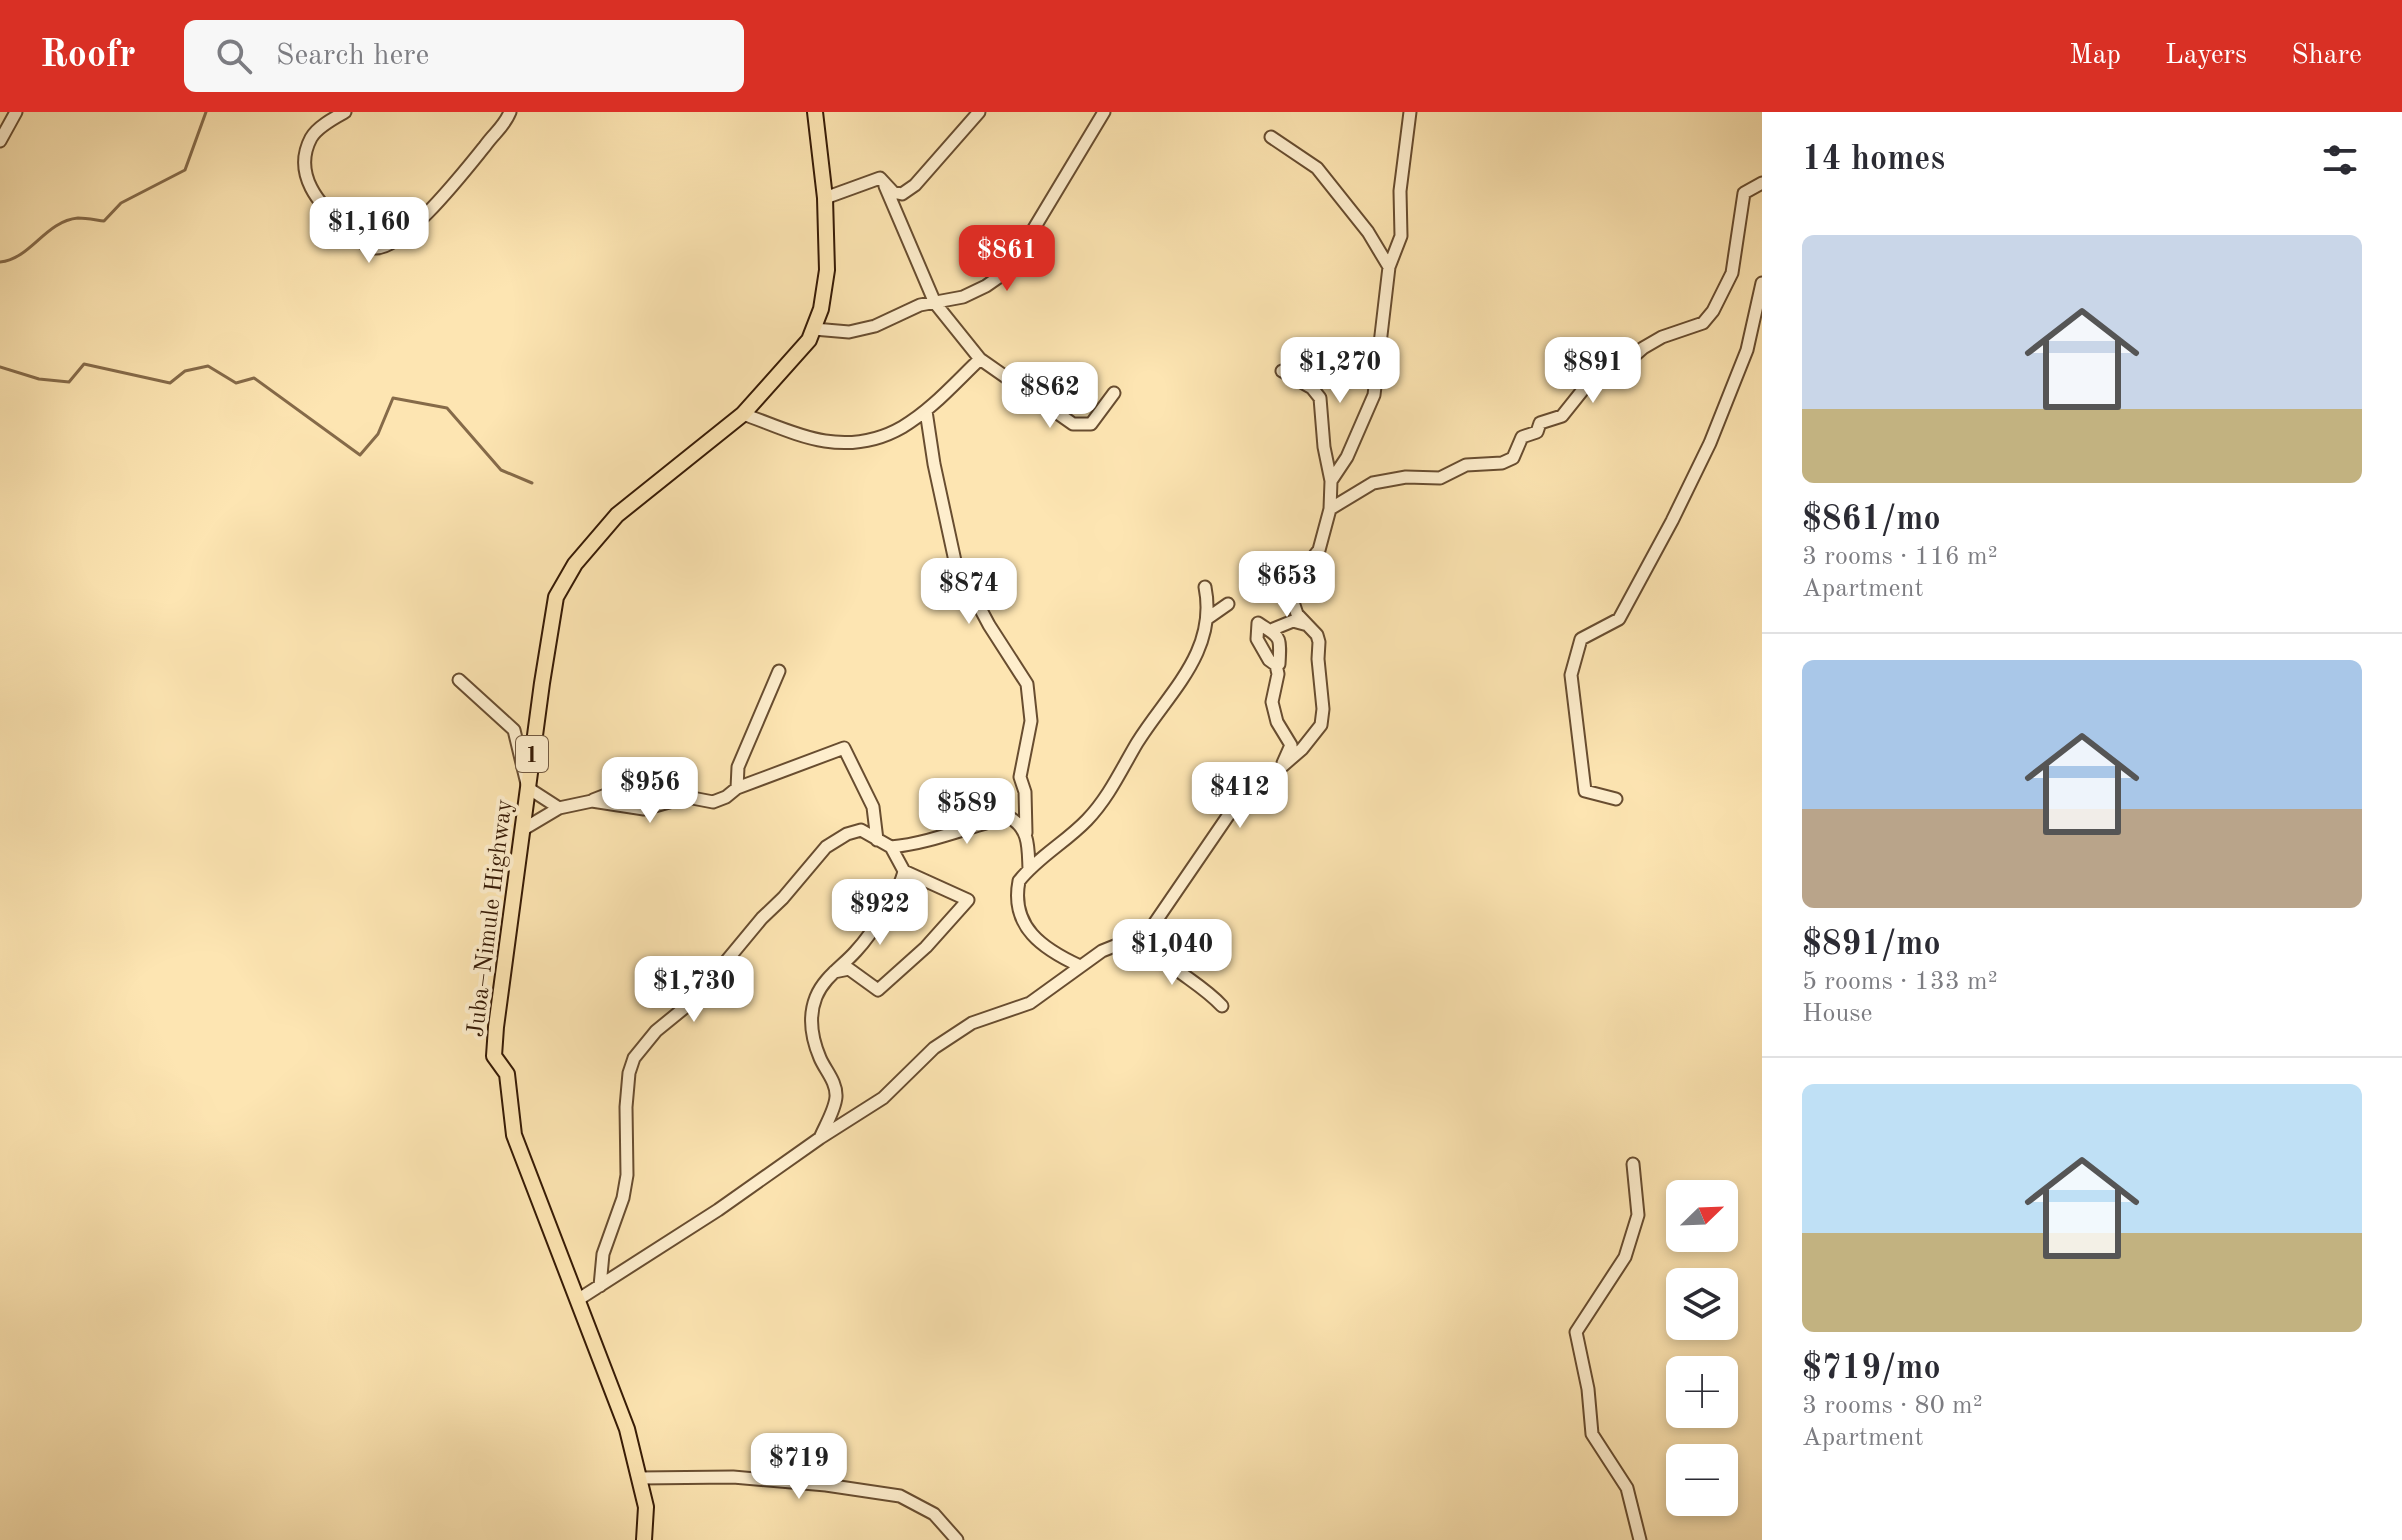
<!DOCTYPE html>
<meta charset="utf-8">
<style>
:root{--surface:#fff;--page:#f7f7f7;--text:#2b2b33;--muted:#7c7c81;--line:#e1e1e2;--accent:#d93025}
body{margin:0;font-family:"Old Standard TT",serif;background:var(--page);color:var(--text);height:100vh;display:flex;flex-direction:column;font-size:30px;white-space:nowrap}
*{box-sizing:border-box;margin:0}
p{font-size:26px;color:var(--muted)}
.icon{flex:none;width:44px;height:44px;fill:none;stroke:currentColor;stroke-width:2;stroke-linecap:round;stroke-linejoin:round}
.map{position:relative;flex:1;overflow:hidden}
.drawer{display:flex;flex-direction:column;background:var(--surface);width:640px}
.drawer>*{flex:none}
.needle{width:52px;rotate:67deg}
.tools{position:absolute;left:1666px;top:1068px;display:grid;gap:16px}
.tools a{display:grid;place-items:center;width:72px;height:72px;border-radius:12px;background:var(--surface);box-shadow:0 4px 12px #0003;font-size:40px}
.price{position:absolute;translate:-50% -68px;padding:0 18px;border-radius:16px;background:#fff;color:#222;font-size:26px;line-height:52px;filter:drop-shadow(0 2px 4px #0008)}
.price::after{content:'';position:absolute;left:50%;top:48px;width:24px;height:18px;margin-left:-12px;background:inherit;clip-path:polygon(0 0,100% 0,50% 100%)}
.price.on{background:var(--accent);color:#fff}
ul{padding:0;list-style:none}
li{display:grid;align-content:center;gap:16px;height:424px;padding:0 40px}
li+li{border-top:2px solid var(--line)}
li span{display:grid;place-items:center;height:248px;border-radius:12px;color:#555}
li>.icon{margin-inline-start:auto}
span .icon{width:144px;height:144px;fill:#fffc;stroke-width:1}
li b{font-size:34px}
h2{display:flex;justify-content:space-between;align-items:center;height:96px;padding:0 40px;font-size:34px}
header{display:flex;align-items:center;gap:48px;box-sizing:border-box;height:112px;padding:0 40px;background:var(--accent);color:#fff}
header strong{font-size:38px}
nav{display:flex;gap:44px;margin-inline-start:auto;font-size:28px}
.search{width:560px;height:72px;background:var(--page);display:flex;align-items:center;gap:20px;box-sizing:border-box;padding:0 28px;border-radius:12px;color:var(--muted);font-size:30px}
main{display:flex;flex:1;min-height:0}
.map>svg:first-child{display:block}
.lines{fill:none;stroke-linecap:round;stroke-linejoin:round}
.stream{stroke:#856a49;stroke-width:3}
.minor-casing{stroke:#684d30;stroke-width:15}
.major-casing{stroke:#361a05;stroke-width:18}
.minor{stroke:#feeecd;stroke-width:11}
.major{stroke:#fde5b2;stroke-width:14}
.labels{text-anchor:middle;stroke-width:8;stroke-linejoin:round;paint-order:stroke}
.shield{fill:#feeecd;stroke:#725a41;stroke-width:2}
.shield-label{font-size:22px;font-weight:bold;fill:#361a05}
.street-label{font-size:24px;fill:#361a05;stroke:#feeecd}
</style>
<header>
<strong>Roofr</strong>
<div class="search"><svg class="icon" aria-label="search" viewBox="0 0 24 24"><circle cx="10" cy="10" r="6"/><path d="M15 15l6 6"/></svg>Search here</div>
<nav><a>Map</a><a>Layers</a><a>Share</a></nav>
</header>
<main>
<div class="map">
<svg width="1762" height="1428" viewBox="0 0 1762 1428">
<rect width="100%" height="100%" fill="#fde5b2"/>
<filter id="stains"><feTurbulence type="fractalNoise" baseFrequency=".0025" numOctaves="4"/><feColorMatrix values="0 0 0 0 .2 0 0 0 0 .09 0 0 0 0 .02 0 0 0 .5 -.17"/></filter>
<radialGradient id="worn" r=".72"><stop offset=".6" stop-color="#630" stop-opacity="0"/><stop offset="1" stop-color="#630" stop-opacity=".3"/></radialGradient>
<g class="lines">
<path class="stream" d="M 0,150 C 31,147 45,109 78,106 C 86,106 96,108 104,109 L 121,91 L 185,58 L 206,0
M 0,255 L 39,267 L 69,270 L 84,252 L 170,271 L 185,259 L 208,254 L 236,271 L 254,266 L 360,343 L 378,322 L 393,286 L 447,296 L 501,358 L 532,371"/>
<g class="minor-casing">
<path id="minor" d="M 345,0 C 334,6 317,15 311,26 C 292,62 319,93 345,115 C 353,122 364,135 375,136 C 404,138 467,56 485,34 C 494,21 504,15 510,0
M 0,29 L 16,0
M 825,86 L 880,66 L 893,80 L 902,82 L 915,73 L 979,0
M 1389,155 L 1401,124 L 1400,79 L 1410,0
M 814,217 L 849,220 L 875,214 L 920,193 L 963,185 L 986,174 L 1009,158 L 1104,0
M 980,247 L 1073,312 L 1091,312 L 1114,281
M 1282,259 L 1312,276 L 1320,286 L 1324,335 L 1331,369
M 926,299 L 934,352 L 955,449 L 989,513 L 1027,572 L 1031,609 L 1020,665 L 1025,680 L 1026,721
M 743,302 C 769,311 798,325 825,329 C 897,340 933,292 980,247 L 935,191 L 885,74
M 1330,397 L 1373,371 L 1406,365 L 1440,366 L 1466,353 L 1502,351 L 1513,346 L 1522,325 L 1537,320 L 1540,311 L 1562,304 L 1598,259 L 1627,250 L 1643,236 L 1662,225 L 1703,211 L 1713,199 L 1732,161 L 1744,81 L 1762,71
M 1208,506 L 1228,492
M 1271,518 L 1293,509 L 1304,512
M 1276,553 L 1279,552 C 1281,522 1280,526 1258,511 L 1257,527 L 1269,548 L 1276,553 L 1278,562 L 1272,590 L 1277,610 L 1291,633 L 1283,651
M 459,568 L 514,618 L 528,676 L 559,696 L 592,689 L 644,697 L 687,685 L 713,690 L 726,685 L 737,676 L 844,636 L 873,695 L 877,728
M 737,676 L 738,655 L 779,559
M 1616,687 L 1585,679 L 1571,563 L 1581,527 L 1619,507 L 1672,409 L 1710,331 L 1747,238 L 1762,171
M 593,688 L 642,669 L 686,685
M 522,718 L 559,696
M 891,735 C 932,731 969,714 1009,705 C 1030,717 1028,736 1029,757
M 1141,831 C 1155,837 1164,848 1177,858 C 1193,870 1208,879 1222,894
M 1080,854 C 1043,837 1010,815 1019,769 C 1038,745 1066,730 1087,708 C 1109,685 1121,658 1137,631 C 1168,581 1218,540 1205,475
M 820,1026 C 825,1014 835,998 836,985 C 837,970 825,958 820,946 C 812,927 808,905 816,885 C 824,865 843,854 856,839 C 871,823 900,779 904,759 L 968,788 L 926,835 L 878,878 L 849,857 L 834,860
M 1633,1052 L 1638,1103 L 1625,1145 L 1576,1220 L 1588,1277 L 1592,1322 L 1627,1376 L 1640,1428
M 600,1174 L 603,1142 L 623,1086 L 627,1063 L 626,995 L 629,961 L 634,946 L 656,919 L 694,888 L 762,806 L 783,786 L 826,735 L 847,722 L 861,718 L 891,735 L 904,759
M 579,1187 L 718,1098 L 820,1026 L 883,986 L 934,936 L 972,911 L 1030,891 L 1102,839 L 1122,831 L 1141,831 L 1232,698 L 1302,637 L 1321,613 L 1323,597 L 1318,547 L 1319,530 L 1317,523 L 1297,502 L 1292,487 L 1303,458 L 1319,438 L 1330,397 L 1331,369 L 1347,345 L 1374,283 L 1389,155 L 1368,120 L 1317,56 L 1271,25
M 639,1366 L 733,1365 L 826,1373 L 900,1384 L 934,1402 L 957,1428"/>
</g>
<g class="major-casing">
<path id="major" d="M 644,1428 L 646,1395 L 627,1317 L 514,1023 L 507,962 L 494,944 L 496,915 L 542,571 L 556,485 L 575,452 L 617,403 L 743,302 L 809,228 L 821,197 L 827,158 L 825,86 L 815,0"/>
</g>
<use href="#minor" class="minor"/>
<use href="#major" class="major"/>
</g>
<g class="labels">
<rect class="shield" x="516" y="624" width="32" height="36" rx="6"/>
<g class="shield-label">
<text x="532" y="650">1</text>
</g>
<g class="street-label">
<text transform="translate(489 806) rotate(-83)" y="8">Juba–Nimule Highway</text>
</g>
</g>
<rect width="100%" height="100%" filter="url(#stains)"/>
<rect width="100%" height="100%" fill="url(#worn)"/>
</svg>
<div class="tools">
<a><svg class="needle" viewBox="-14 -14 28 28"><path d="M0-13l5 13h-10z" fill="#e53935"/><path d="M0 13l5-13h-10z" fill="#7c7c81"/></svg></a>
<a><svg class="icon" aria-label="layers" viewBox="0 0 24 24"><path d="M12 4l9 5-9 5-9-5zM3 14l9 5 9-5"/></svg></a>
<a>+</a>
<a>−</a>
</div>
<b class="price" style="left:369px;top:153px">$1,160</b>
<b class="price on" style="left:1007px;top:181px">$861</b>
<b class="price" style="left:1340px;top:293px">$1,270</b>
<b class="price" style="left:1593px;top:293px">$891</b>
<b class="price" style="left:1050px;top:318px">$862</b>
<b class="price" style="left:1287px;top:507px">$653</b>
<b class="price" style="left:969px;top:514px">$874</b>
<b class="price" style="left:650px;top:713px">$956</b>
<b class="price" style="left:1240px;top:718px">$412</b>
<b class="price" style="left:967px;top:734px">$589</b>
<b class="price" style="left:880px;top:835px">$922</b>
<b class="price" style="left:1172px;top:875px">$1,040</b>
<b class="price" style="left:694px;top:912px">$1,730</b>
<b class="price" style="left:799px;top:1389px">$719</b>
</div>
<section class="drawer">
<h2>14 homes<svg class="icon" aria-label="filters" viewBox="0 0 24 24"><path d="M4 7h16M4 17h16"/><circle cx="9" cy="7" r="2"/><circle cx="15" cy="17" r="2"/></svg></h2>
<ul>
<li><span style="background:linear-gradient(#c9d6e8 70%,#c2b280 0)"><svg class="icon" aria-label="home" viewBox="0 0 24 24"><path d="M3 11l9-7 9 7M6 9v11h12V9"/></svg></span><div><b>$861/mo</b><p>3 rooms · 116 m²</p><p>Apartment</p></div></li>
<li><span style="background:linear-gradient(#a9c7e8 60%,#b9a48a 0)"><svg class="icon" aria-label="home" viewBox="0 0 24 24"><path d="M3 11l9-7 9 7M6 9v11h12V9"/></svg></span><div><b>$891/mo</b><p>5 rooms · 133 m²</p><p>House</p></div></li>
<li><span style="background:linear-gradient(#bfe0f5 60%,#c2b280 0)"><svg class="icon" aria-label="home" viewBox="0 0 24 24"><path d="M3 11l9-7 9 7M6 9v11h12V9"/></svg></span><div><b>$719/mo</b><p>3 rooms · 80 m²</p><p>Apartment</p></div></li>
</ul>
</section>
</main>
